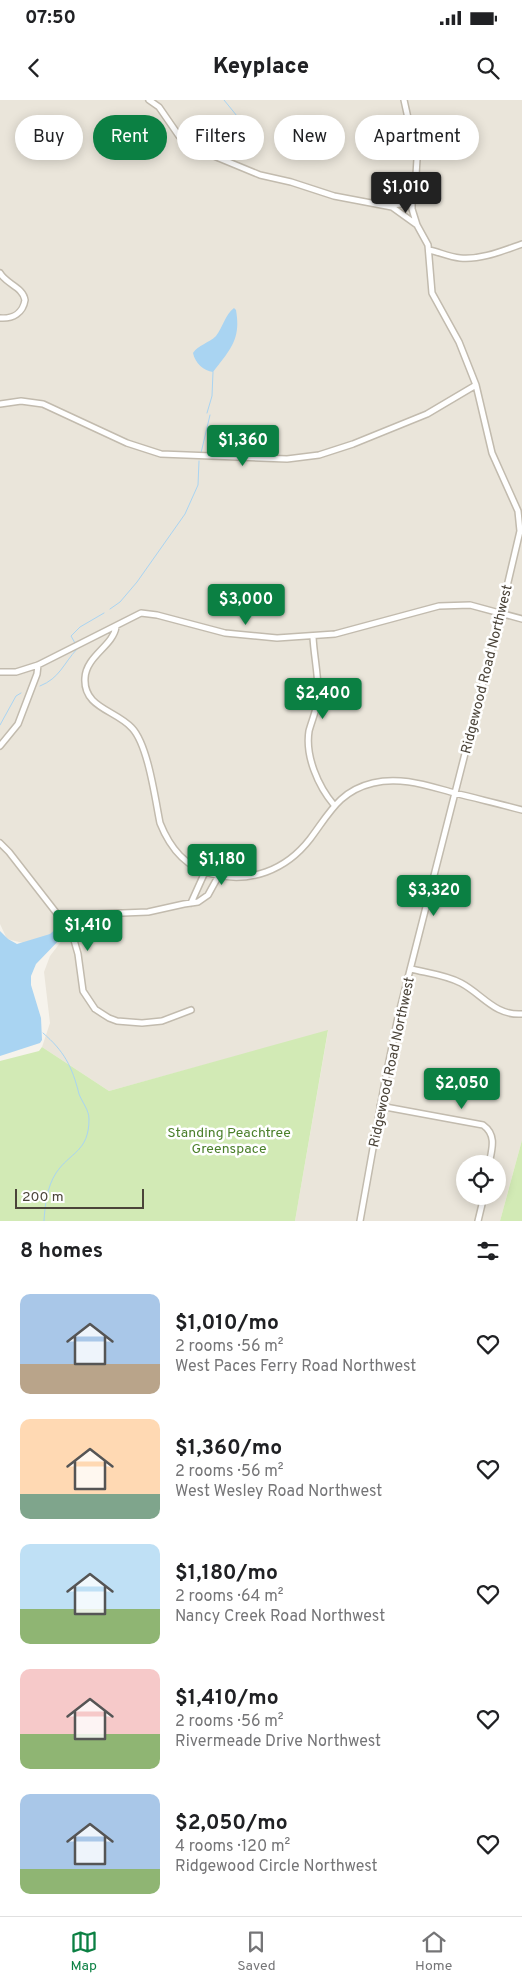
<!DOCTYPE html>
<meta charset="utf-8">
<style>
:root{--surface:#fff;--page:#f6f6f6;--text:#202124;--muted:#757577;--line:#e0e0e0;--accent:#0b8043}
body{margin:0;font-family:Overpass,sans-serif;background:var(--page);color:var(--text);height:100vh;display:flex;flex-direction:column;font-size:19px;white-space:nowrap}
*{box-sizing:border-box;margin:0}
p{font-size:16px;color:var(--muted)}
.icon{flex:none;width:28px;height:28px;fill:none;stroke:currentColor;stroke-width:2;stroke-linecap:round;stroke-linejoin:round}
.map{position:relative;height:1121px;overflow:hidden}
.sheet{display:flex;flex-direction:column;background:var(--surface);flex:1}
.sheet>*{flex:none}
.guide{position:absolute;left:15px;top:15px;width:492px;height:45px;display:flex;gap:10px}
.buttons{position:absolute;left:456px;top:1055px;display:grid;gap:10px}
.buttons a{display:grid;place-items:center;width:50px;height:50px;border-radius:50%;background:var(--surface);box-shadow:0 2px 12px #0003;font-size:25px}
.scale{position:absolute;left:15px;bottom:12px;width:129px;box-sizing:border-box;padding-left:5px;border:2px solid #4b4439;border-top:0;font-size:14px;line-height:18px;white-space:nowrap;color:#4b4439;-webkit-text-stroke:4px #fff;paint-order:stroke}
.price{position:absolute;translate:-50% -42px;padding:0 11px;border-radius:5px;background:var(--accent);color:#fff;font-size:16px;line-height:32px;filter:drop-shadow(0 1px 2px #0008)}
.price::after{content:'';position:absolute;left:50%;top:30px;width:15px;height:11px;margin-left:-8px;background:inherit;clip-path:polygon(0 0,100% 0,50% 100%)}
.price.selected{background:#222;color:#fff}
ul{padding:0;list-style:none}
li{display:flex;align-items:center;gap:15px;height:125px;padding:0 20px}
li span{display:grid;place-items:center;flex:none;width:140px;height:100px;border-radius:10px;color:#555}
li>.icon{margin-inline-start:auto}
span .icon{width:60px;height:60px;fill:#fffc;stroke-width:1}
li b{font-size:21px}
h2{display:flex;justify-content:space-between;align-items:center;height:60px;padding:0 20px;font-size:21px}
.pill{padding:0 18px;border-radius:22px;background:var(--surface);box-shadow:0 2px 12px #0003;font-size:18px;line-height:45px}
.pill.selected{background:var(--accent);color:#fff}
.status{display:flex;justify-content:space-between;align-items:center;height:35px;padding:0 25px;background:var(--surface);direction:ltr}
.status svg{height:14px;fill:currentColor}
header{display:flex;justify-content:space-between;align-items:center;height:65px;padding:0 20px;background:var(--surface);font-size:22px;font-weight:800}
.dock{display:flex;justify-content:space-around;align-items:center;height:70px;border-top:1px solid var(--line);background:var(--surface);font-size:14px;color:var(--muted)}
.dock a{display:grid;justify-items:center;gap:2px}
.dock .selected{color:var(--accent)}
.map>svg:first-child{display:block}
.residential{fill:#eae5da;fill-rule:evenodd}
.green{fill:#d2eab5}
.water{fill:#a9d4f2}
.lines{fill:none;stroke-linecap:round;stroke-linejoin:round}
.stream{stroke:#a9d4f2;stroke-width:1}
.minor-casing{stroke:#c2bbae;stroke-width:8}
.minor{stroke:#fff;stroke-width:5}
.labels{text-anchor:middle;stroke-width:5;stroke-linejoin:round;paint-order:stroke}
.street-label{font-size:14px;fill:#4b4439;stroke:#fff}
.park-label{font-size:14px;fill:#4a7f2a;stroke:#fff}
</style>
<div class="status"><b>07:50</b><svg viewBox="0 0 49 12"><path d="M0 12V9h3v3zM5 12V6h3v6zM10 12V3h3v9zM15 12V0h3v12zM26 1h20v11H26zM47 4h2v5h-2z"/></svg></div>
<header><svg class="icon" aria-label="back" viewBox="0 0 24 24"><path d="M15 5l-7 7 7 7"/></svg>Keyplace<svg class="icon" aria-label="search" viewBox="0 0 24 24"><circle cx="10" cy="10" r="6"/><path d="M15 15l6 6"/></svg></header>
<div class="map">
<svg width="522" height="1121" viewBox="0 0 522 1121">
<rect width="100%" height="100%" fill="#f6f3ec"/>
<path class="residential" d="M 0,0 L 522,0 L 522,1040 L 500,1121 L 295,1121 L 328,931 L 109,991 L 42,947 L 50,923 L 44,872 L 50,856 L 63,839 L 47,839 L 27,844 L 7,839 L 0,824 ZM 465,1064 L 498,1064 L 498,1096 L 465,1096 Z"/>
<path class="green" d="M 328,930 L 295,1121 L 0,1121 L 0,961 L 39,951 L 42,947 L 109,991 Z
M 522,1040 L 522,1121 L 500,1121 Z"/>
<path class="water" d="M 234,208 L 236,210 C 241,239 231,249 213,272 C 204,271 195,263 193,253 C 198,245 209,243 216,236 C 223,227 225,215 234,208 Z
M 58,827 L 62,828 L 65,834 L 36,864 L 31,876 L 31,885 L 41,918 L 42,940 L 40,943 L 0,956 L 0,831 L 8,839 L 17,844 L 50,834 Z"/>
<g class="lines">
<path class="stream" d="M 224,0 L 250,32
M 207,313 L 212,296 L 213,272
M 201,353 L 210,315
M 110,509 L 120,502 L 137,482 L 185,414 L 198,385 L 199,361
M 75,543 L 71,536 L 80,527 L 104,513
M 40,586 C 60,578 63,564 77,549
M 0,625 L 16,596 L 21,593
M 43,933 C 64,951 72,966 79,994 C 82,1002 89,1010 89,1019 C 89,1052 70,1052 56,1073 C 47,1087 45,1105 44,1121"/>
<g class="minor-casing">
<path id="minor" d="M 149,0 L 159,7 L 179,36 L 197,49 L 260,75 L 291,82 L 334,96 L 392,107 L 417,125
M 390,105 L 401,104 L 411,96
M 429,150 C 439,152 449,157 460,158 C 481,160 502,151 522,144
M 0,173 C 6,184 23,187 25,200 C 23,213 13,219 0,218
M 0,304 L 21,301 L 43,304 L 127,343 L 161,354 L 287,359 L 319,355 L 353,344 L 427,314 L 476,285
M 116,527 C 113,546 86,556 85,578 C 83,608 116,610 132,628 C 148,645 155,698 160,723 C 170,748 185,767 212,774 C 250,784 286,770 310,739 C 329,714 339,691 373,683 C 401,676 428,686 455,693 C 478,699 500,704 522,710
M 313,537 C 314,557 319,577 318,598 C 317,609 312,620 309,631 C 305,656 318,686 334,705
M 0,572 L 16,572 L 38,565 L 141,513 L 157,515 L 225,533 L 277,538 L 335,534 L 439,506 L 470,505 L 522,519
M 0,646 L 18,624 L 37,574 L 38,565
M 0,743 L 9,752 L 72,833 L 78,854 L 83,891 L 95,909 L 109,918 L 117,921 L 142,923 L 162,921 L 191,910
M 191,803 L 205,772
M 67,826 L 80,819 L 97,814 L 148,812 L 184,804 L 198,802 L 208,795 L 219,775
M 74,840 L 101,819 L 113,814
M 411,869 C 427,873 446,875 461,883 C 482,894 495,916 522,914
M 380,1006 L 483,1025 C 497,1035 492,1049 489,1064
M 360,1121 L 385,981 L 398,917 L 501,512 L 520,431 L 518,411 L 492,353 L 476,285 L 459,242 L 432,193 L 428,145 L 417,125 L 412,109 L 412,95 L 416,75 L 417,59 L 404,0
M 478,1121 L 484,1096"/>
</g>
<use href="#minor" class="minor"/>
</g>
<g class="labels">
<g class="street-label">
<text transform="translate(486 569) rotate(-76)" y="5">Ridgewood Road Northwest</text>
<text transform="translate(391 962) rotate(-78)" y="5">Ridgewood Road Northwest</text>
</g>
<g class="park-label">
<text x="229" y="1037">Standing Peachtree<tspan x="229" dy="16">Greenspace</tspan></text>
</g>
</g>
</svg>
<div class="buttons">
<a><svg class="icon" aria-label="locate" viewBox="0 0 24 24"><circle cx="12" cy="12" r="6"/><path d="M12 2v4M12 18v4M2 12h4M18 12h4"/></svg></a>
</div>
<div class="scale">200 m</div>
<b class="price selected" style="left:406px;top:114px">$1,010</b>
<b class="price" style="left:243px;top:367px">$1,360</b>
<b class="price" style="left:246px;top:526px">$3,000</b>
<b class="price" style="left:323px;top:620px">$2,400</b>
<b class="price" style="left:222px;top:786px">$1,180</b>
<b class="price" style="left:434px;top:817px">$3,320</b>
<b class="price" style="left:88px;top:852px">$1,410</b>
<b class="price" style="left:462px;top:1010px">$2,050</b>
<div class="guide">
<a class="pill">Buy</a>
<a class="pill selected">Rent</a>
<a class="pill">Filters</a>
<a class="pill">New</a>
<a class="pill">Apartment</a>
</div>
</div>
<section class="sheet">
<h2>8 homes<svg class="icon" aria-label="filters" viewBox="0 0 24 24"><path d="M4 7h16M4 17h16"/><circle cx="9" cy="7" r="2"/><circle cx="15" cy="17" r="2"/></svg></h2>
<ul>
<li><span style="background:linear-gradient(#a9c7e8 70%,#b9a48a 0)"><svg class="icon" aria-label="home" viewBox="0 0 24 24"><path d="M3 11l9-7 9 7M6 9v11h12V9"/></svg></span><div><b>$1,010/mo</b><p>2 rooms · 56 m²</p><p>West Paces Ferry Road Northwest</p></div><svg class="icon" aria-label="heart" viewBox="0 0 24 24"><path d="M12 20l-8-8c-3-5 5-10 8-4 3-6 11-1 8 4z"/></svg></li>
<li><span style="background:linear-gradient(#ffd9b3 75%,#7fa58c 0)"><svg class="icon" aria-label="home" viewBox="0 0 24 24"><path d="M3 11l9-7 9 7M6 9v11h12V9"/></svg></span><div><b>$1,360/mo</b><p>2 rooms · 56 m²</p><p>West Wesley Road Northwest</p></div><svg class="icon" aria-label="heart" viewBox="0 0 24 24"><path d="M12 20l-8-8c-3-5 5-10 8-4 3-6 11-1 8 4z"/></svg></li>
<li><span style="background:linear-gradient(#bfe0f5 65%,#8fb573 0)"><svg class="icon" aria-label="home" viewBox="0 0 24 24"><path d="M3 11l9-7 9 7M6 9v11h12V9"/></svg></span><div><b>$1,180/mo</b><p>2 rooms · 64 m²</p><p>Nancy Creek Road Northwest</p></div><svg class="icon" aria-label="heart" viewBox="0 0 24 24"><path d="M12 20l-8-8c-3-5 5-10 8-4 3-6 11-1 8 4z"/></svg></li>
<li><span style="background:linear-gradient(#f6c9c9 65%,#8fb573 0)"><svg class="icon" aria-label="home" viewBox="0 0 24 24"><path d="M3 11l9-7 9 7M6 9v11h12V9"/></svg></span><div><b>$1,410/mo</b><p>2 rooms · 56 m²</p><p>Rivermeade Drive Northwest</p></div><svg class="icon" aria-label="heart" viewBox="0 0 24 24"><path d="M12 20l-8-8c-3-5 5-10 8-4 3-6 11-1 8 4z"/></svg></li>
<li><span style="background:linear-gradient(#a9c7e8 75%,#8fb573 0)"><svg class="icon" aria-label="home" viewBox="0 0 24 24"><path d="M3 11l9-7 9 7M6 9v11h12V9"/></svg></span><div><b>$2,050/mo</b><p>4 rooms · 120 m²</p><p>Ridgewood Circle Northwest</p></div><svg class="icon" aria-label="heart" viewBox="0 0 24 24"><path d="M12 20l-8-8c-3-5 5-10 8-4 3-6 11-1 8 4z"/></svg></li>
</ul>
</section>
<nav class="dock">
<a class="selected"><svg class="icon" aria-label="map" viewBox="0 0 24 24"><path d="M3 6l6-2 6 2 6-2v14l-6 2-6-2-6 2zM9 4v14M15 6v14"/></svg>Map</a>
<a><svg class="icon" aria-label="saved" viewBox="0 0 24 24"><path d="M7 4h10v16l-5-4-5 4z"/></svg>Saved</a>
<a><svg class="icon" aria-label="home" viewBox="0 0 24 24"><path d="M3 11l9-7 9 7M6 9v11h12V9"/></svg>Home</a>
</nav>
